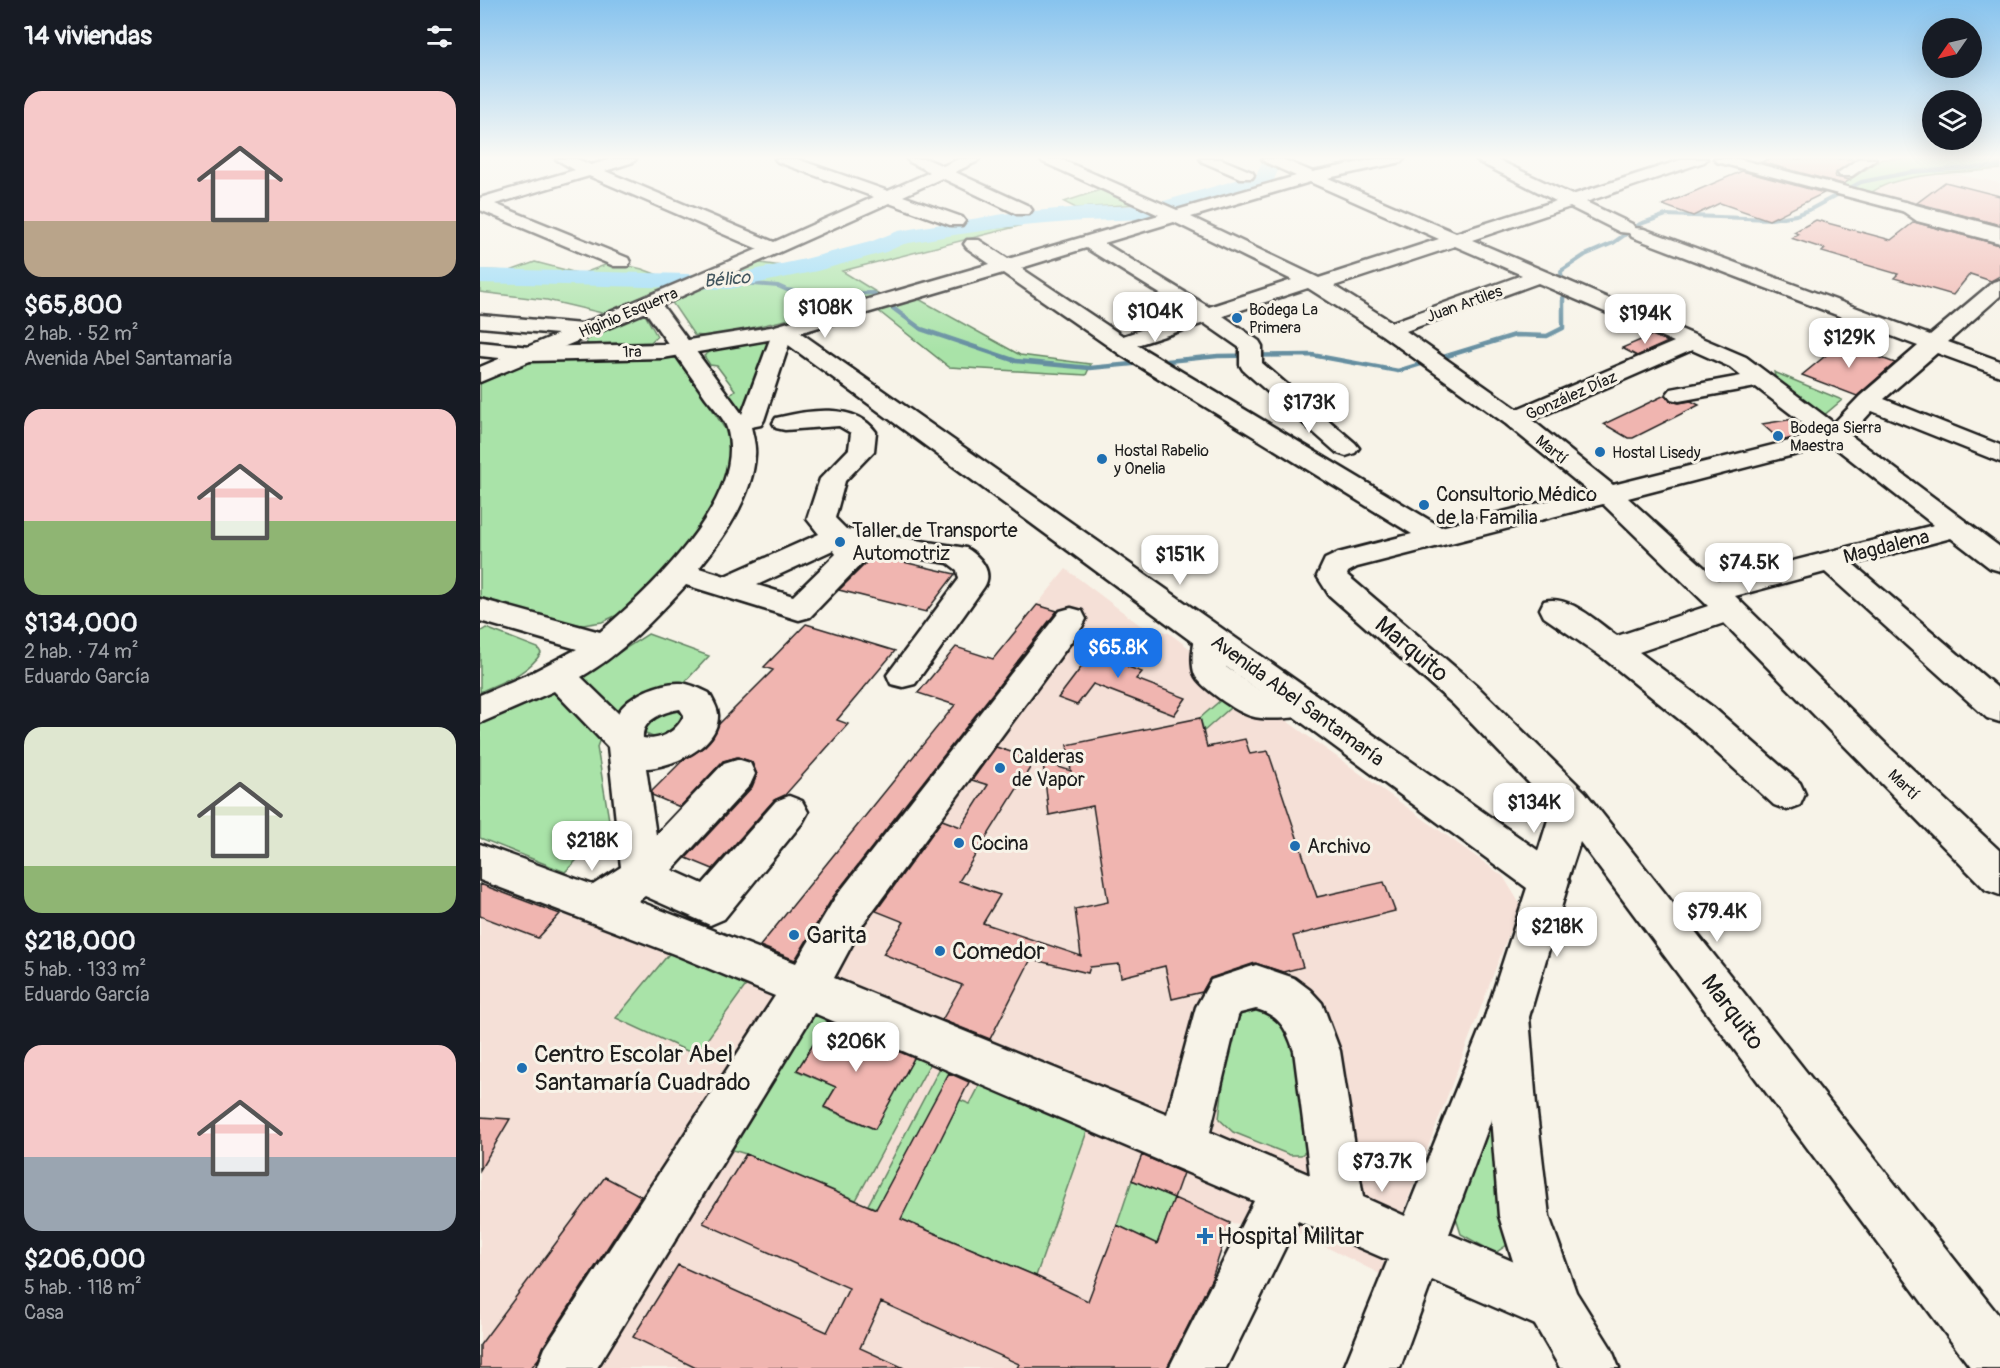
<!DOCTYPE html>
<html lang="es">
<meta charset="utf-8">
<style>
:root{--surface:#171b24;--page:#20242c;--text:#f1f3f6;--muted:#9ea1a6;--accent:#1a73e8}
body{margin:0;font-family:Pangolin,sans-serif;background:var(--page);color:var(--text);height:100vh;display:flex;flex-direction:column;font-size:22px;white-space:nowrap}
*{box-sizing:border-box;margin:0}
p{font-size:20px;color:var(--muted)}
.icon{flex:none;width:33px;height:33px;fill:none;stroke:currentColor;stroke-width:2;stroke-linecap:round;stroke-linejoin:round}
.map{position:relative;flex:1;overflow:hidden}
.panel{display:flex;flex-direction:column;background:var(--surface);width:480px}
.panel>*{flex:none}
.needle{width:39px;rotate:236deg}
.tools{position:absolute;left:1442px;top:18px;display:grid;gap:12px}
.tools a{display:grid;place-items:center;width:60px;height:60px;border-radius:50%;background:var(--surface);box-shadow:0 6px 24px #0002;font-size:30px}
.price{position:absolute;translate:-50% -51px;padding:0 14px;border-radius:12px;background:#fff;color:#222;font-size:20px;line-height:39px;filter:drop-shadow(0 2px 3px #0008)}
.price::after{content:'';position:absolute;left:50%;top:36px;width:18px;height:14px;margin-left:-9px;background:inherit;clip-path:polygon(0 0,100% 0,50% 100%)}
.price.selected{background:var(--accent);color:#fff}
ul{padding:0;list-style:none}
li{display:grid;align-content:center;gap:12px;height:318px;padding:0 24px}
li span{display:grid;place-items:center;height:186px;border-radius:18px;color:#555}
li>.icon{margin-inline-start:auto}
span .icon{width:108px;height:108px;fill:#fffc;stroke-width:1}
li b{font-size:26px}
h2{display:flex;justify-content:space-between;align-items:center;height:72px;padding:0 24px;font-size:26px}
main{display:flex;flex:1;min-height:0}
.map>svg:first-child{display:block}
.built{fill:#f5e0d7}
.green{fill:#a9e3a8;stroke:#628062;stroke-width:1.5}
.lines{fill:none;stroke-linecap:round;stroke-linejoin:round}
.stream-far1{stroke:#658ea0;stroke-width:4}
.stream{stroke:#658ea0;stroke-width:4.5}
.river{fill:#96daf8;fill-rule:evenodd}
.building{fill:#f0b5b0;stroke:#1c1c1c;stroke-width:1.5}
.minor-casing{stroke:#1c1c1c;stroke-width:5}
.major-casing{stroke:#1c1c1c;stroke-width:5}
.minor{fill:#f7f3e8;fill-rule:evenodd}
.major{fill:#f7f3e8;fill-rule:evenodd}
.poi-dot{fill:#1f6fb2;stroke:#f7f3e8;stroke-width:2}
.labels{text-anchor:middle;stroke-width:6;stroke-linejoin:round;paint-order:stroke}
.far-street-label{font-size:16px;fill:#1c1c1c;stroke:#f7f3e8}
.far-poi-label{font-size:16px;fill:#1c1c1c;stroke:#f7f3e8;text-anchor:start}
.far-water-label{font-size:18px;font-style:italic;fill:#41555e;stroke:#f7f3e8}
.poi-label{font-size:20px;fill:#1c1c1c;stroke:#f7f3e8;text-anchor:start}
.street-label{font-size:20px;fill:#1c1c1c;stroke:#f7f3e8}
.near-street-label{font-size:24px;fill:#1c1c1c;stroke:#f7f3e8}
.near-poi-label{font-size:24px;fill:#1c1c1c;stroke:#f7f3e8;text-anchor:start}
</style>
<main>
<section class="panel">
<h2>14 viviendas<svg class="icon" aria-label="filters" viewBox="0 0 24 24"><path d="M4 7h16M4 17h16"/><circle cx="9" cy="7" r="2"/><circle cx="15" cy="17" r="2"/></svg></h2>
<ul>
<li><span style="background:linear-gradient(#f6c9c9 70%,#b9a48a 0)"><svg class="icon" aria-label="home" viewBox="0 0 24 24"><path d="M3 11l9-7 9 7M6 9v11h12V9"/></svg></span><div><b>$65,800</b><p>2 hab. · 52 m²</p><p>Avenida Abel Santamaría</p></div></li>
<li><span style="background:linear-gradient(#f6c9c9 60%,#8fb573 0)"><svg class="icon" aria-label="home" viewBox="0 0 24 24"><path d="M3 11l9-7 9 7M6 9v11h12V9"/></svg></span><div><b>$134,000</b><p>2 hab. · 74 m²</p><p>Eduardo García</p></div></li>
<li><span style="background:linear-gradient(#dfe7d0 75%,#8fb573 0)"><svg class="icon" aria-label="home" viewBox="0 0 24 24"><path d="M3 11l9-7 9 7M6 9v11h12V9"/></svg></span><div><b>$218,000</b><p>5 hab. · 133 m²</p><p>Eduardo García</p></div></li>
<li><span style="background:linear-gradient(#f6c9c9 60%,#9aa5b1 0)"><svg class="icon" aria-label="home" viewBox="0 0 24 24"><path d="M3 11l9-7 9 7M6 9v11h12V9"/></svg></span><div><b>$206,000</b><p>5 hab. · 118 m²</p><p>Casa</p></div></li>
</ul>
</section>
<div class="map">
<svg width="1520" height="1368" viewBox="0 0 1520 1368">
<rect width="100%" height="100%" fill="#f7f3e8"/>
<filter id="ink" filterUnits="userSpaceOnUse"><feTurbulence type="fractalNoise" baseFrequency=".0167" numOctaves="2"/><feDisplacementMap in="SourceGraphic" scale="12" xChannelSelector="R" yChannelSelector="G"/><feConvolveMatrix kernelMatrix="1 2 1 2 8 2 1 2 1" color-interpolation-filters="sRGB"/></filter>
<g filter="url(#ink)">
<path class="built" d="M 1475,174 L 1520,183 L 1520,226 L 1391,193 L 1398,187 L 1441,176 Z
M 586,569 L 660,625 L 689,633 L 797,714 L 1023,876 L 1040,904 L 900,1274 L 808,1228 L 750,1223 L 704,1368 L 0,1368 L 0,884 L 80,914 L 193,949 L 215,923 L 279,947 Z"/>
<path class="green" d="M 1402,159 L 1486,159 L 1520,163 L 1520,169 C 1486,173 1417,172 1391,193 L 1361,185 Z
M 626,188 L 660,204 L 596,208 L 584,202 Z
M 543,225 L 362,271 L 401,295 L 362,307 L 232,337 L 214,335 L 191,301 L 274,262 L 309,267 L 344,264 L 438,237 Z
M 55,262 L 101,274 L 133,262 L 162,269 L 200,283 L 126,314 L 67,300 L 0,292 L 0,270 L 30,271 Z
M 435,297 L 540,355 L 611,364 L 606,375 L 469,367 L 396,309 Z
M 164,313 L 177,336 L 171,342 L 107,344 L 106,338 Z
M 273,341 L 290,343 L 261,413 L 249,396 L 255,390 L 237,366 L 230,365 L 224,356 L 237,347 Z
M 199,358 L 256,446 L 237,515 L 169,591 L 148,610 L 122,622 L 103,625 L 86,623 L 0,597 L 0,382 L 49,362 Z
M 1294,372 L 1362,400 L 1343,416 L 1291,378 L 1295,376 Z
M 6,628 L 58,648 L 61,653 C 48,674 21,682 0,692 L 0,632 Z
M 168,634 L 229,656 L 202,685 L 156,698 L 141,708 L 124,728 L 117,747 L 130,826 L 85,872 L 0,838 L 0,724 L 102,676 Z
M 749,693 L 758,701 L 724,731 L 720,718 Z
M 195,710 L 203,714 L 204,718 C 198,732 181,743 166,734 C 162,717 182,713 195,710 Z
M 193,949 L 267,984 L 216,1055 L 136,1018 Z
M 773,997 L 822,1031 L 829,1149 L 821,1155 L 810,1155 L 753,1132 L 739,1119 L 752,1009 Z
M 333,1010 L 350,1017 L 317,1071 L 356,1087 L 344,1108 L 394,1129 L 438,1051 L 453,1058 L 376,1200 L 266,1154 L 243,1147 Z
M 462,1064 L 471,1069 L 460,1092 L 490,1104 L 502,1081 L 610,1123 L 556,1276 L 388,1205 Z
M 1009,1110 L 1020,1195 L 1030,1243 L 1015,1253 L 981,1234 L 974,1212 Z
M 652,1180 L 694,1198 L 677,1244 L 637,1225 Z"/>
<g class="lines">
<path class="stream-far1" d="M 250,282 L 298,286 L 307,290 L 333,294 L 393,293 L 396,296
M 1083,296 L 1081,271 L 1105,255 L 1133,243 L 1160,224 L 1186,215 L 1291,219 L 1316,215 L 1331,209 L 1381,182 L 1432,172 L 1520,166"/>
<path class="stream" d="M 394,294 L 441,329 L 536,361 L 610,368 L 663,363
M 677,362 L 738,356 L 832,355 L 918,371 L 1035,335 L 1067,336 L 1083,328 L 1083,294"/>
<path class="river" d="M 783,159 L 803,159 L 793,182 L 672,219 L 602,221 L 530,227 L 474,235 L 424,244 L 406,252 L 337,271 L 250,289 L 0,283 L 0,269 L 250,275 L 325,259 L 390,242 L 418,231 L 530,213 L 602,207 L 670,205 L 777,174 Z"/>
</g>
<path class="building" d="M 1289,159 L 1375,159 L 1356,173 L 1355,177 L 1370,180 L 1363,184 L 1281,162 Z
M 1262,171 L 1344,193 L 1289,220 L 1240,203 L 1213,216 L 1183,205 Z
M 1465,182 L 1520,196 L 1520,225 L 1437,203 Z
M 1336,220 L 1411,240 L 1434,222 L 1520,245 L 1520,276 L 1511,281 L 1490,274 L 1473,295 L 1414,278 L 1418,274 L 1342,252 L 1345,249 L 1311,238 L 1318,234 L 1314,232 Z
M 1172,335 L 1188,342 L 1157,356 L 1142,348 Z
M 1361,343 L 1415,363 L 1377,396 L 1322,375 Z
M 1185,395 L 1190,401 L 1199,403 L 1211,401 L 1219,405 L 1153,438 L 1148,438 L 1124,424 Z
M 1314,419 L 1332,433 L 1301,441 L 1282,424 Z
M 389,554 L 475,574 L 446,612 L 359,590 L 385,564 Z
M 557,605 L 577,611 L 353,897 L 315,960 L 280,946 L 475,705 L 438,693 L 476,647 L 513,659 Z
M 326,624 L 415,651 L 357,720 L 368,724 L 305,795 L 294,800 L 233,869 L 206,858 L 272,787 L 277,775 L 272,762 L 258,757 L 243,761 L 200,807 L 172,795 L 172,791 L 202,761 L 224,747 L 232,738 L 239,724 L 293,670 L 284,667 Z
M 625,636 L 643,642 L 637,651 L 655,658 L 648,667 L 662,672 L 656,679 L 706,698 L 694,715 L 613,684 L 597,705 L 578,698 Z
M 720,718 L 727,747 L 765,739 L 770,754 L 788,751 L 837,897 L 904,882 L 915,911 L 813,936 L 823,967 L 803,972 L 775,963 L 730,978 L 722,992 L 692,999 L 685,966 L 641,977 L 639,964 L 610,967 L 608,973 L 551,959 L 510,1039 L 462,1020 L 482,985 L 403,954 L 424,922 L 396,911 L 462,820 L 481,827 L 508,785 L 492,780 L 516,747 L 555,760 L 479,881 L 520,895 L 503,923 L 601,956 L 595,909 L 628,902 L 613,806 L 569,815 L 563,762 L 591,771 L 587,745 Z
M 0,884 L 80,914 L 58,938 L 0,916 Z
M 348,1021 L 434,1058 L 395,1129 L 344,1107 L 356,1087 L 317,1070 Z
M 469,1073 L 489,1082 L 421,1219 L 556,1276 L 608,1301 L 637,1225 L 677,1244 L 694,1198 L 750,1223 L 732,1278 L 687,1368 L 537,1368 L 539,1364 L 401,1302 L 380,1348 L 424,1368 L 216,1368 L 153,1337 L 198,1265 L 347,1332 L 369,1288 L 223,1223 L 266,1154 L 396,1209 Z
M 0,1117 L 30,1119 L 0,1170 Z
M 662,1155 L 703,1173 L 694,1198 L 652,1180 Z
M 125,1177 L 161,1196 L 63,1347 L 59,1358 L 51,1368 L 0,1368 L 0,1345 Z"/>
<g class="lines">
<g class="minor-casing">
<path id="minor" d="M 76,159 L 97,159 L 111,165 L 132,159 L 156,159 L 153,162 L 125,171 L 294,242 L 394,197 L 298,162 L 295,159 L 317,159 L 408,191 L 450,172 L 430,162 L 427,159 L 447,159 L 463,166 L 479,159 L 499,159 L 496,162 L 475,172 L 549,206 L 552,210 L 549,214 L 537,214 L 462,178 L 423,196 L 482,217 L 485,221 L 482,225 L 470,225 L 409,203 L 182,305 L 262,414 L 295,326 L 510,264 L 487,248 L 484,244 L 487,240 L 499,240 L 528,259 L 679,215 L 563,162 L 560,159 L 580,159 L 697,210 L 816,176 L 785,162 L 782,159 L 802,159 L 833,172 L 895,159 L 924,159 L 921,162 L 848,178 L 976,233 L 1076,201 L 999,162 L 996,159 L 1016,159 L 1092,195 L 1204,159 L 1227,159 L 1224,162 L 1106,202 L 1152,224 L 1155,228 L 1164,229 L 1450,335 L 1513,282 L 1520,280 L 1520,296 L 1468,342 L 1520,361 L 1520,376 L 1457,353 L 1404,399 L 1520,445 L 1520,462 L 1392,411 L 1370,435 L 1520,547 L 1520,571 L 1510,568 L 1471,538 L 1373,564 L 1520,690 L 1520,722 L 1507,718 L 1345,572 L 1255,596 L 1413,751 L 1520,851 L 1520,895 L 1506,890 L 1244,623 L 1159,652 L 1234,708 L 1320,783 L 1325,794 L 1320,805 L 1307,810 L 1294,805 L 1210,728 L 1122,657 L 1064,617 L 1060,609 L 1064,601 C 1089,594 1117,622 1137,636 L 1228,606 L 1123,504 L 877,567 L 868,572 L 867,575 L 997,686 L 1105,792 L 1520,1317 L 1520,1368 L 1491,1368 L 1100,842 L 1083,894 L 1069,899 L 1055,894 L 1049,881 L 1072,807 L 973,704 L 849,595 L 837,576 L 845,559 L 858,553 L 932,534 L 641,355 L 523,273 L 312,335 L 284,420 L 281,425 L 271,427 C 273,436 276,446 275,455 C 273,496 244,537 219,568 L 245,576 L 339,534 L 327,519 L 340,479 L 369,449 L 371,433 L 359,426 L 305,430 L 296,428 L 293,423 L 296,418 C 328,410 375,402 396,432 L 394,451 L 365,481 L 355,518 L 366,529 L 486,548 C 500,556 514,572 504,587 L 435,684 L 423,687 L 411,684 L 407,675 L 479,579 L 477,570 L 468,563 L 385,550 L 387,555 L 383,562 L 330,617 L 319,620 L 206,585 C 174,619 142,654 101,677 L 138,713 C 149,695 180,682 201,683 C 210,684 221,689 229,693 C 232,699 238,708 238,715 C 239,747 192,767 166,768 L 176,835 L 244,763 L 257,759 L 270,763 L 275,774 L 270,785 L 192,870 L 223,884 L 296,801 L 309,796 L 322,801 L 328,812 L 322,823 L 244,919 L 230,925 L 165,896 L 158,901 L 316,963 L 355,898 L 580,611 L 591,608 L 602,611 L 606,619 L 602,627 L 383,924 L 354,978 L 687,1114 L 716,1007 L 731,980 L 776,965 L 814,978 L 830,990 L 842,1003 L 860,1051 L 883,1197 L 925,1216 L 1007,1012 L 1023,1006 L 1039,1012 L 1045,1028 L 969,1234 L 1093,1287 L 1101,1306 L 1093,1325 L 1074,1333 L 952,1280 L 920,1368 L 864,1368 L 908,1260 L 818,1221 L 746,1368 L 689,1368 L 774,1201 L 334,1013 L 117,1368 L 57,1368 L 65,1348 L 295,996 L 194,954 L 0,880 L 0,844 L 113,885 L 141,867 L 128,747 L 74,691 L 0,723 L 0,695 L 53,672 L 97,649 L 0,621 L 0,599 L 120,632 C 167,592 269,498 247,428 C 244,418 233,407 226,398 C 206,369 186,341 166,312 L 0,382 L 0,367 L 78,334 L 0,327 L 0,315 L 102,324 L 278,249 L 109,176 L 15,204 L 148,258 L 150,262 L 148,266 L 134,266 L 0,210 L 0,198 L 95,170 ZM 830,182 L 959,239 L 839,278 L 711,217 ZM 1090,207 L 1140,232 L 1149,233 L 1152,237 L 1438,346 L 1380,396 L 1354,423 L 1266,357 L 992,240 ZM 694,222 L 812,280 L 729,307 L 624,243 ZM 975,246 L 1042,275 L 912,322 L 854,286 ZM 606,248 L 711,313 L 643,336 L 541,268 ZM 1058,283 L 1194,342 L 1037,409 L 926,331 ZM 828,288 L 902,335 L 1026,424 L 1108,491 L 961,527 L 657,345 L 724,323 L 760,348 L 760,365 L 763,370 L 857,453 L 866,456 L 875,453 L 879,448 L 875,443 L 782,363 L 782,346 L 779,341 L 743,316 ZM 1212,350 L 1250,367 L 1261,376 L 1191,389 L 1187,394 L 1191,399 L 1199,401 L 1276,387 L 1337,434 L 1133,485 L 1052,420 ZM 1352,445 L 1454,525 L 1238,580 L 1148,498 ZM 353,550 L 356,554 L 313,596 L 277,585 ZM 200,709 L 204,715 C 198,731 179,742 163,738 C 161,720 185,711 200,709 ZM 776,1009 C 799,1015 807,1029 814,1051 L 830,1175 L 730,1132 L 758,1016 L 760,1013 Z
M 720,159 L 741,159 L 772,172 L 774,175 L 772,178 L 760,178 L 723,162 Z
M 1378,159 L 1396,159 L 1372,176 L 1360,176 L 1358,173 Z
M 1426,202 L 1449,213 L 1520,232 L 1520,243 L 1437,221 L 1417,207 L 1420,203 Z
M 730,626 L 741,629 L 746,637 L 746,667 L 780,691 L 824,691 L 836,695 L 841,704 L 836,713 C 820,718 787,721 771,716 C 758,713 719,686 715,675 C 710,663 713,640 719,629 Z"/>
</g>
<g class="major-casing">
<path id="major" d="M 1234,159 L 1259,159 L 1520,227 L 1520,237 L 1237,162 Z
M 303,325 L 311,326 L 1083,868 L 1089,881 L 1049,1017 L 1056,1105 L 1069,1216 L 1096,1292 L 1131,1348 L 1139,1368 L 1080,1368 L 1055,1325 L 1047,1306 L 1019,1216 L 1010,1105 L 1005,1017 L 1047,888 L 299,338 L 183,358 L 50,361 L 0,356 L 0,342 L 50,347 L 183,344 Z"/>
</g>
<use href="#minor" class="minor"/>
<use href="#major" class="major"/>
</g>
</g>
<linearGradient id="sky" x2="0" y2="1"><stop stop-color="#87c3ee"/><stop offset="0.45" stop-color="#fbfaf5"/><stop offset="1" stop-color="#fbfaf5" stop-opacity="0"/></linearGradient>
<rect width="1520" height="350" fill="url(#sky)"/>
<g class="poi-dot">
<circle cx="757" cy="318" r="6"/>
<circle cx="1298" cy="436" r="6"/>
<circle cx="1120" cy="452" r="6"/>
<circle cx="622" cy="459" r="6"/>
<circle cx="944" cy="505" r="6"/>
<circle cx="360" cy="542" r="6"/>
<circle cx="520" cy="768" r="6"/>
<circle cx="479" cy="843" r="6"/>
<circle cx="815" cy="846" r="6"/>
<circle cx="314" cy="935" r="6"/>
<circle cx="460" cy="951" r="6"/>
<circle cx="42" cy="1068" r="6"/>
<path d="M722 1227h6v6h6v6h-6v6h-6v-6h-6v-6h6z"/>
</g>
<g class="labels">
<g class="far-street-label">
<text transform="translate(984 303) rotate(-20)" y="6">Juan Artiles</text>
<text transform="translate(148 312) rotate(-23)" y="6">Higinio Esquerra</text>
<text transform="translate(152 351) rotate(-1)" y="6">1ra</text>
<text transform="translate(1091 395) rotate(-24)" y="6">González Díaz</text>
<text transform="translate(1072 449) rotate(39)" y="6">Martí</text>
<text transform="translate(1424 784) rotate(44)" y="6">Martí</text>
</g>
<g class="far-poi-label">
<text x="769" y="315">Bodega La<tspan x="769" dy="18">Primera</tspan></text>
<text x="1310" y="433">Bodega Sierra<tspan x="1310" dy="18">Maestra</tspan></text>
<text x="634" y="456">Hostal Rabelio<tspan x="634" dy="18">y Onelia</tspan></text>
<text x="1132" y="458">Hostal Lisedy</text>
</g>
<g class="far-water-label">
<text transform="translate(247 279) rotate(-5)" y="6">Bélico</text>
</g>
<g class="poi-label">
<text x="956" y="501">Consultorio Médico<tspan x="956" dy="23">de la Familia</tspan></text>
<text x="372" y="537">Taller de Transporte<tspan x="372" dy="23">Automotriz</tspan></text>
<text x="532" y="763">Calderas<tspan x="532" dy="23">de Vapor</tspan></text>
<text x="491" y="850">Cocina</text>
<text x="827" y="853">Archivo</text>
</g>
<g class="street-label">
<text transform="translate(1406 546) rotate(-14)" y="7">Magdalena</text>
<text transform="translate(818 700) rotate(36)" y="7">Avenida Abel Santamaría</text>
</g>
<g class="near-street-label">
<text transform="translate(932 649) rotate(40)" y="8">Marquito</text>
<text transform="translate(1253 1012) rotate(53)" y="8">Marquito</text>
</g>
<g class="near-poi-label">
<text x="326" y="943">Garita</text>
<text x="472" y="959">Comedor</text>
<text x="54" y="1062">Centro Escolar Abel<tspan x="54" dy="28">Santamaría Cuadrado</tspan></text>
<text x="737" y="1244">Hospital Militar</text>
</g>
</g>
</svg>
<div class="tools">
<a><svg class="needle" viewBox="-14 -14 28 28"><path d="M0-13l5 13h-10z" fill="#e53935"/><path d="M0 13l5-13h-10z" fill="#9ea1a6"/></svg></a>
<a><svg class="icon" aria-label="layers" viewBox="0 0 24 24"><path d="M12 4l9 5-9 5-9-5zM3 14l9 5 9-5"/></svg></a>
</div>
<b class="price" style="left:345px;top:339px">$108K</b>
<b class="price" style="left:675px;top:343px">$104K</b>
<b class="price" style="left:1165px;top:345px">$194K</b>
<b class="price" style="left:1369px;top:369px">$129K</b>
<b class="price" style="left:829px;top:434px">$173K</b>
<b class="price" style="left:700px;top:586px">$151K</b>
<b class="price" style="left:1269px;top:594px">$74.5K</b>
<b class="price selected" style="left:638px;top:679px">$65.8K</b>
<b class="price" style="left:1054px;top:834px">$134K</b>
<b class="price" style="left:112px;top:872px">$218K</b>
<b class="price" style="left:1237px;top:943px">$79.4K</b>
<b class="price" style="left:1077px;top:958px">$218K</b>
<b class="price" style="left:376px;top:1073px">$206K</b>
<b class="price" style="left:902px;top:1193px">$73.7K</b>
</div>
</main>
